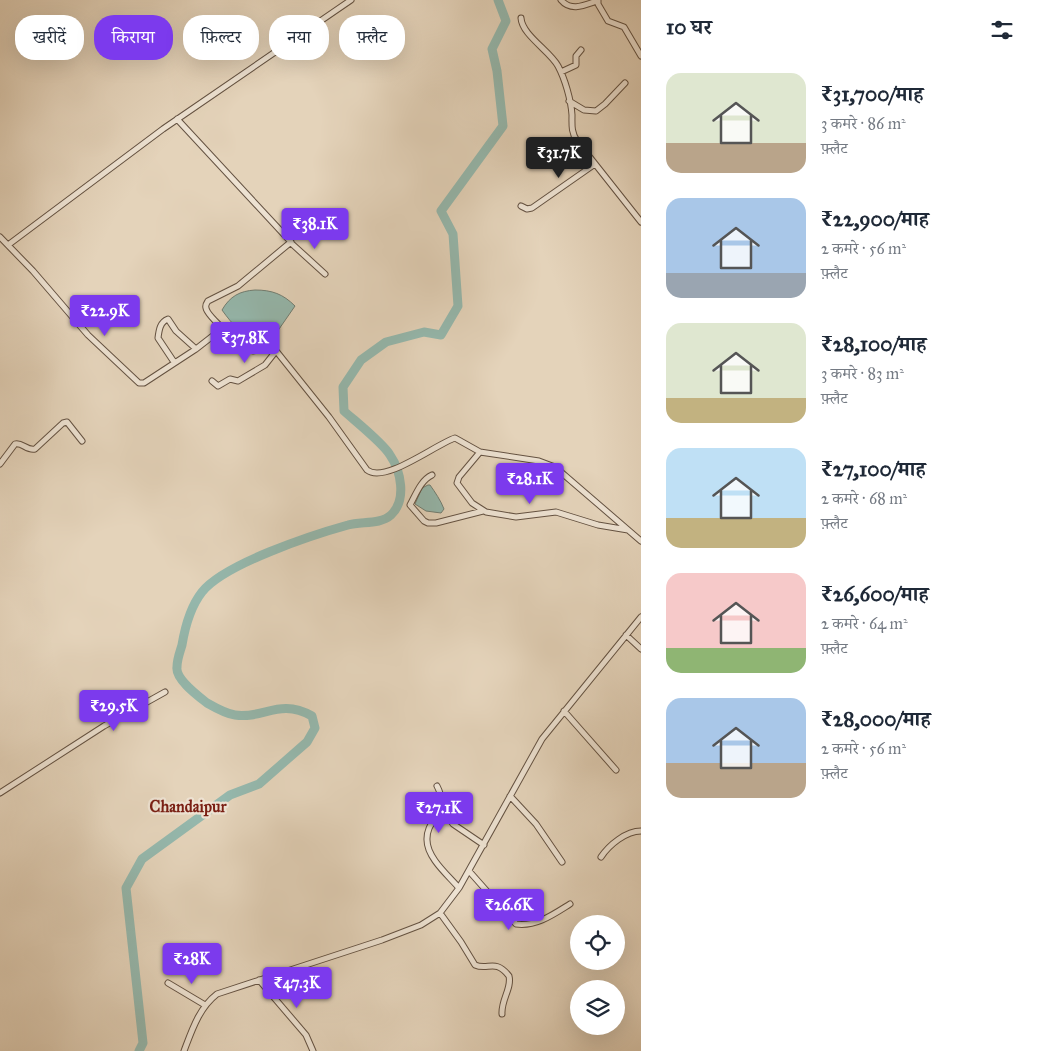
<!DOCTYPE html>
<html lang="hi">
<meta charset="utf-8">
<style>
:root{--surface:#fff;--page:#f6f6f7;--text:#1f2937;--muted:#747a83;--accent:#7c3aed}
body{margin:0;font-family:"IM FELL Great Primer","Noto Serif Devanagari",serif;background:var(--page);color:var(--text);height:100vh;display:flex;flex-direction:column;font-size:19px;white-space:nowrap}
*{box-sizing:border-box;margin:0}
p{font-size:16px;color:var(--muted)}
.icon{flex:none;width:28px;height:28px;fill:none;stroke:currentColor;stroke-width:2;stroke-linecap:round;stroke-linejoin:round}
.map{position:relative;flex:1;overflow:hidden}
.drawer{display:flex;flex-direction:column;background:var(--surface);width:400px}
.drawer>*{flex:none}
.top-card{position:absolute;left:15px;top:15px;width:475px;height:45px;display:flex;gap:10px}
.tools{position:absolute;left:570px;top:915px;display:grid;gap:10px}
.tools a{display:grid;place-items:center;width:55px;height:55px;border-radius:50%;background:var(--surface);box-shadow:0 5px 20px #0002;font-size:25px}
.price{position:absolute;translate:-50% -42px;padding:0 11px;border-radius:5px;background:var(--accent);color:#fff;font-size:16px;line-height:32px;filter:drop-shadow(0 1px 2px #0008)}
.price::after{content:'';position:absolute;left:50%;top:30px;width:15px;height:11px;margin-left:-8px;background:inherit;clip-path:polygon(0 0,100% 0,50% 100%)}
.price.current{background:#222;color:#fff}
ul{padding:0;list-style:none}
li{display:flex;align-items:center;gap:15px;height:125px;padding:0 25px}
li span{display:grid;place-items:center;flex:none;width:140px;height:100px;border-radius:15px;color:#555}
li>.icon{margin-inline-start:auto}
span .icon{width:60px;height:60px;fill:#fffc;stroke-width:1}
li b{font-size:21px}
h2{display:flex;justify-content:space-between;align-items:center;height:60px;padding:0 25px;font-size:21px}
.chip{padding:0 18px;border-radius:20px;background:var(--surface);box-shadow:0 5px 20px #0002;font-size:18px;line-height:45px}
.chip.current{background:var(--accent);color:#fff}
main{display:flex;flex:1;min-height:0}
.map>svg:first-child{display:block}
.water{fill:#95b8ad;stroke:#717e72}
.lines{fill:none;stroke-linecap:round;stroke-linejoin:round}
.river{stroke:#95b8ad;stroke-width:9}
.minor-casing{stroke:#645242;stroke-width:7}
.minor{stroke:#ede2d2;stroke-width:5}
.labels{text-anchor:middle;stroke-width:4.5;stroke-linejoin:round;paint-order:stroke}
.quarter-label{font-size:16px;font-weight:bold;fill:#7a1f14;stroke:#ede2d2}
</style>
<main>
<div class="map">
<svg width="641" height="1051" viewBox="0 0 641 1051">
<rect width="100%" height="100%" fill="#e4d3ba"/>
<filter id="stains"><feTurbulence type="fractalNoise" baseFrequency=".004" numOctaves="4"/><feColorMatrix values="0 0 0 0 .2 0 0 0 0 .09 0 0 0 0 .02 0 0 0 .5 -.17"/></filter>
<radialGradient id="worn" r=".72"><stop offset=".6" stop-color="#630" stop-opacity="0"/><stop offset="1" stop-color="#630" stop-opacity=".3"/></radialGradient>
<path class="water" d="M 255,290 C 272,290 283,294 295,306 L 277,332 L 261,344 C 244,338 232,324 222,310 C 230,296 240,291 255,290 Z
M 428,485 L 430,485 C 435,492 441,501 444,509 L 441,513 L 426,511 L 415,504 L 422,488 Z"/>
<g class="lines">
<path class="river" d="M 139,1051 L 143,1043 L 126,888 L 142,859 L 230,795 L 259,784 L 307,742 L 315,728 L 312,716 C 279,698 265,719 235,715 C 227,714 214,707 207,703 C 198,696 175,679 177,667 C 177,659 180,652 182,645 C 185,627 191,606 202,592 C 224,564 312,535 348,525 C 361,521 380,525 391,515 C 407,500 401,471 390,455 C 383,443 355,421 344,411 L 343,387 L 361,360 L 386,342 L 424,332 L 441,335 L 458,306 L 453,234 L 441,211 L 503,126 L 497,71 L 492,49 L 506,21 L 498,0"/>
<g class="minor-casing">
<path id="minor" d="M 561,0 C 571,12 585,5 597,1
M 598,0 L 598,4 L 608,21 L 624,27 L 641,56
M 521,18 C 522,35 550,51 558,66 C 565,79 571,100 572,115 C 572,125 571,132 577,141 L 641,222
M 561,72 L 576,65 L 576,56 L 581,50
M 569,101 L 584,110 L 596,111 L 605,104 L 625,83
M 177,119 L 291,242 L 238,286 L 208,301 C 206,304 205,305 206,308 C 207,316 246,351 253,351 C 259,351 263,346 268,345 L 273,347 L 329,417 L 367,470 C 385,484 436,444 455,438 L 480,452 L 539,461 L 555,467 L 641,541
M 521,206 L 527,209 L 532,208 L 595,164
M 0,237 L 33,271 L 88,335 L 139,383 L 144,383 L 196,349 L 223,328
M 291,243 L 325,274
M 8,245 L 163,129 L 351,0
M 174,362 L 158,338 C 159,330 160,322 168,319 L 176,331 L 196,349
M 212,381 L 218,386 L 230,379 L 238,381 L 265,365 L 276,351
M 480,452 L 459,477 L 457,483 L 472,503 L 486,512 L 516,517 L 556,512 L 598,525 L 628,530
M 0,464 L 15,444 C 22,442 27,451 35,449 L 63,423 L 67,422 L 82,441
M 432,475 C 421,480 416,494 410,505 L 424,521 L 428,523 L 436,523 L 483,511
M 626,635 L 641,649
M 564,711 L 616,770
M 437,786 C 451,813 426,818 427,840 C 427,858 449,876 459,888
M 0,793 L 104,726 L 165,692
M 510,796 L 536,824 L 562,862
M 441,808 L 453,824 L 484,845
M 601,857 C 609,845 626,831 641,831
M 469,871 L 516,924 C 536,927 554,914 570,904
M 440,913 L 461,942 L 475,965 C 488,971 495,958 509,976 C 512,988 501,1000 502,1014
M 259,980 L 306,1035 L 313,1051
M 168,983 L 205,1005
M 184,1051 C 192,1030 199,1008 217,994 L 382,940 L 421,925 L 440,913 L 459,888 L 542,739 L 641,617"/>
</g>
<use href="#minor" class="minor"/>
</g>
<g class="labels">
<g class="quarter-label">
<text x="188" y="812">Chandaipur</text>
</g>
</g>
<rect width="100%" height="100%" filter="url(#stains)"/>
<rect width="100%" height="100%" fill="url(#worn)"/>
</svg>
<div class="tools">
<a><svg class="icon" aria-label="locate" viewBox="0 0 24 24"><circle cx="12" cy="12" r="6"/><path d="M12 2v4M12 18v4M2 12h4M18 12h4"/></svg></a>
<a><svg class="icon" aria-label="layers" viewBox="0 0 24 24"><path d="M12 4l9 5-9 5-9-5zM3 14l9 5 9-5"/></svg></a>
</div>
<b class="price current" style="left:559px;top:179px">₹31.7K</b>
<b class="price" style="left:315px;top:250px">₹38.1K</b>
<b class="price" style="left:105px;top:337px">₹22.9K</b>
<b class="price" style="left:245px;top:364px">₹37.8K</b>
<b class="price" style="left:530px;top:505px">₹28.1K</b>
<b class="price" style="left:114px;top:732px">₹29.5K</b>
<b class="price" style="left:439px;top:834px">₹27.1K</b>
<b class="price" style="left:509px;top:931px">₹26.6K</b>
<b class="price" style="left:192px;top:985px">₹28K</b>
<b class="price" style="left:297px;top:1009px">₹47.3K</b>
<div class="top-card">
<a class="chip">खरीदें</a>
<a class="chip current">किराया</a>
<a class="chip">फ़िल्टर</a>
<a class="chip">नया</a>
<a class="chip">फ़्लैट</a>
</div>
</div>
<section class="drawer">
<h2>10 घर<svg class="icon" aria-label="filters" viewBox="0 0 24 24"><path d="M4 7h16M4 17h16"/><circle cx="9" cy="7" r="2"/><circle cx="15" cy="17" r="2"/></svg></h2>
<ul>
<li><span style="background:linear-gradient(#dfe7d0 70%,#b9a48a 0)"><svg class="icon" aria-label="home" viewBox="0 0 24 24"><path d="M3 11l9-7 9 7M6 9v11h12V9"/></svg></span><div><b>₹31,700/माह</b><p>3 कमरे · 86 m²</p><p>फ़्लैट</p></div></li>
<li><span style="background:linear-gradient(#a9c7e8 75%,#9aa5b1 0)"><svg class="icon" aria-label="home" viewBox="0 0 24 24"><path d="M3 11l9-7 9 7M6 9v11h12V9"/></svg></span><div><b>₹22,900/माह</b><p>2 कमरे · 56 m²</p><p>फ़्लैट</p></div></li>
<li><span style="background:linear-gradient(#dfe7d0 75%,#c2b280 0)"><svg class="icon" aria-label="home" viewBox="0 0 24 24"><path d="M3 11l9-7 9 7M6 9v11h12V9"/></svg></span><div><b>₹28,100/माह</b><p>3 कमरे · 83 m²</p><p>फ़्लैट</p></div></li>
<li><span style="background:linear-gradient(#bfe0f5 70%,#c2b280 0)"><svg class="icon" aria-label="home" viewBox="0 0 24 24"><path d="M3 11l9-7 9 7M6 9v11h12V9"/></svg></span><div><b>₹27,100/माह</b><p>2 कमरे · 68 m²</p><p>फ़्लैट</p></div></li>
<li><span style="background:linear-gradient(#f6c9c9 75%,#8fb573 0)"><svg class="icon" aria-label="home" viewBox="0 0 24 24"><path d="M3 11l9-7 9 7M6 9v11h12V9"/></svg></span><div><b>₹26,600/माह</b><p>2 कमरे · 64 m²</p><p>फ़्लैट</p></div></li>
<li><span style="background:linear-gradient(#a9c7e8 65%,#b9a48a 0)"><svg class="icon" aria-label="home" viewBox="0 0 24 24"><path d="M3 11l9-7 9 7M6 9v11h12V9"/></svg></span><div><b>₹28,000/माह</b><p>2 कमरे · 56 m²</p><p>फ़्लैट</p></div></li>
</ul>
</section>
</main>
